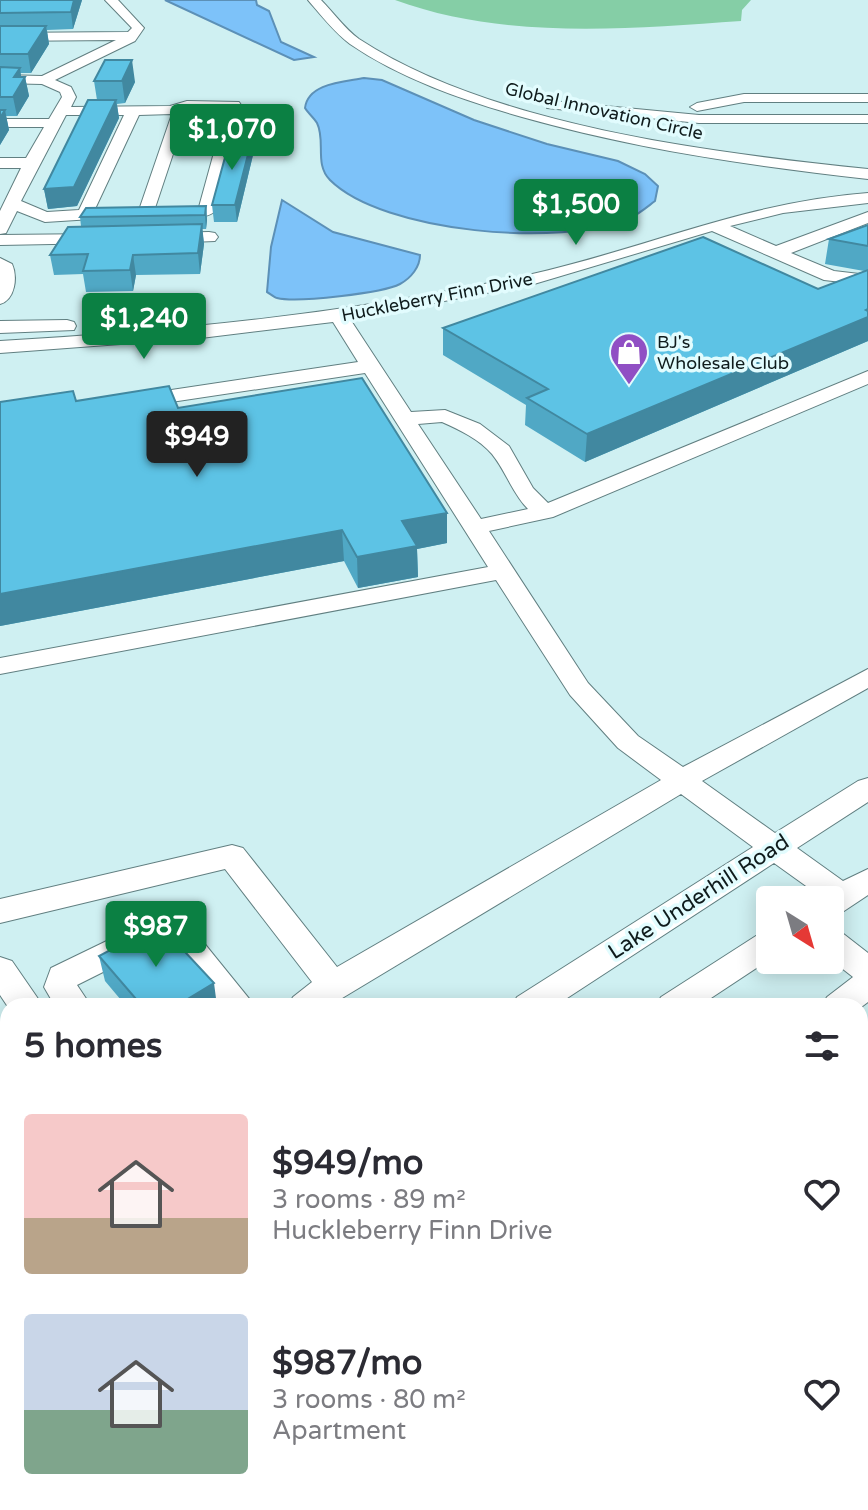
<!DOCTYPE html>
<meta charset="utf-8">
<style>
:root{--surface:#fff;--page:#f7f7f7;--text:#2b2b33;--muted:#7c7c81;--accent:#0b8043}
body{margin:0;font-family:"Varela Round",sans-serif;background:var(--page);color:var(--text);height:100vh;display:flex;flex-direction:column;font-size:30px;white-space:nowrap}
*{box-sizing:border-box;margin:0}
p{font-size:26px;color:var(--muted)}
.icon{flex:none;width:44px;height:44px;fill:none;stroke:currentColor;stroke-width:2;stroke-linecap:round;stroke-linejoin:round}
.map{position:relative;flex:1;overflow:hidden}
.drawer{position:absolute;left:0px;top:998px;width:868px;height:512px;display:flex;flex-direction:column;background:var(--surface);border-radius:24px 24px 0 0;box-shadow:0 4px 20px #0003}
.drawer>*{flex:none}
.needle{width:52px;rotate:143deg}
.buttons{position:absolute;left:756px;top:886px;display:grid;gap:16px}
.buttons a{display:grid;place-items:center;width:88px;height:88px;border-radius:8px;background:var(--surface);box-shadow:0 4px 20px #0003;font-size:40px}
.price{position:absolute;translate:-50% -68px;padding:0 18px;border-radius:8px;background:var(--accent);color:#fff;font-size:26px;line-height:52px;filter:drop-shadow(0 2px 4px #0008)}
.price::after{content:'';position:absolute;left:50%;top:48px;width:24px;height:18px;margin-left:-12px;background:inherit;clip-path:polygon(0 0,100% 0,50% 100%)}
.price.current{background:#222;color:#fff}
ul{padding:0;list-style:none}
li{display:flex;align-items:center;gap:24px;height:200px;padding:0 24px}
li span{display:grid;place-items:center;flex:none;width:224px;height:160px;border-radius:8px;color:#555}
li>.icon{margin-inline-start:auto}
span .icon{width:96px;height:96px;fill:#fffc;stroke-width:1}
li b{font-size:34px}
h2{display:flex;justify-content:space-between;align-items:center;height:96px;padding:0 24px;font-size:34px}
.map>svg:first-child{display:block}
.green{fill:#85cea6}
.water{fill:#7dc2f9;stroke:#5c90b7;stroke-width:2}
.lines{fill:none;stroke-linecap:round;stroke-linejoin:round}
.minor-casing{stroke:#617f81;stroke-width:2}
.minor{fill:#fff;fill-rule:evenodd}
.wall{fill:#50a8c5}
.shaded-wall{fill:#4188a0}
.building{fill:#5dc3e5;stroke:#4188a0;stroke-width:2}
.labels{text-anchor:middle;stroke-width:7;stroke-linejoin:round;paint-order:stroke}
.far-street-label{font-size:18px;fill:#0f1b1c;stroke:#e2fcfe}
.far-poi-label{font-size:18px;fill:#0f1b1c;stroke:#e2fcfe;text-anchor:start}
.street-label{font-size:22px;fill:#0f1b1c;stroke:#e2fcfe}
</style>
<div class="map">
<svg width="868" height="1510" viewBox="0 0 868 1510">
<rect width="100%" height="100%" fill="#cff0f2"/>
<path class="green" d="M 395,0 L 751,0 L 742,10 L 741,21 C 627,29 504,40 395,0 Z"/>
<path class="water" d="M 165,0 L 256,0 L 257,5 L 269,11 L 281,42 L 314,57 L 294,60 Z
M 364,78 L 382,80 L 474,120 L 547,144 L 618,161 L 645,174 L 658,186 L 655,201 C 647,207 639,214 630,218 C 563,248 383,233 330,180 C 314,164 326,141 317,123 C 314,118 308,113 305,108 C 308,83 344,82 364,78 Z
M 282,200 L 333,232 L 420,255 C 420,267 411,278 400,284 C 383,293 297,303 277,298 C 275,298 269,293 267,292 L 271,247 Z"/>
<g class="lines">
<g class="minor-casing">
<path id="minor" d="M 105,0 L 118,0 L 144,28 L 135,41 L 55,80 L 71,87 L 76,97 L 71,107 L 170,106 L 187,101 L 239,102 L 241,105 L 214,212 C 204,220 174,220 164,212 L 172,207 L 199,207 L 226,109 L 188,109 L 152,217 L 146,218 L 138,213 L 172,114 L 139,115 L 95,209 L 124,209 L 126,213 L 124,217 L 45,222 L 17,211 L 6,233 L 0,234 L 0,211 L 21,168 L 0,168 L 0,158 L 26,158 L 44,127 L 0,127 L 0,119 L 49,119 L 62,97 L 60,92 L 42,84 L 0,83 L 0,75 L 42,76 L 116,40 L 0,41 L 0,33 L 128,32 L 132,28 ZM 66,115 L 124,115 L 79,210 L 47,212 L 21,201 Z
M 308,0 L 321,0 C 333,12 345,29 359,39 C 492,126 712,153 868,169 L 868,179 C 751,166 635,149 522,117 C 463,100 401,79 350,44 C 335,33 320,14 308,0 Z
M 744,94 L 868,94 L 868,102 L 744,102 L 697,111 L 690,107 L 697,103 Z
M 552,101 L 699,115 L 868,115 L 868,123 L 699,123 L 547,108 L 547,102 Z
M 868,193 L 868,203 L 783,213 L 730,226 L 776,246 L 868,212 L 868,223 L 791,253 L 834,271 L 868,275 L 868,285 L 824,280 L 712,231 L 534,284 L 350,319 L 411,412 L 445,410 L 480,424 L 509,446 L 533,488 L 548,503 L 868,371 L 868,384 L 553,517 L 489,531 L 588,683 L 638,736 L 683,767 L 868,669 L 868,688 L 702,781 L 775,833 L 858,781 L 868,778 L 868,802 L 797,848 L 843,881 L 868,869 L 868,895 L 841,913 L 830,917 L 830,900 L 817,900 L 820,896 L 774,863 L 555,1006 L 512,1006 L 517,997 L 753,847 L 681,794 L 329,1006 L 288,1006 L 293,997 L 312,982 L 225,869 L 0,923 L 0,899 L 232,845 L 243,848 L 337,967 L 661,780 L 618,748 L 570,695 L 496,580 L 0,674 L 0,658 L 488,567 L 365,373 L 138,407 L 128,401 L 138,395 L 358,362 L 333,322 L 201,338 L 0,353 L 0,341 C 178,331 354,313 528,275 C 645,249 745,202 868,193 ZM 442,422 C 460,430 479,439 492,454 C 506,471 512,493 528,509 L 481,519 L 418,424 Z
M 209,232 L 215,233 L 218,237 L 215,241 L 165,243 L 156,238 L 165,233 Z
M 99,234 L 105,235 L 108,239 L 105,243 L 0,245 L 0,235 Z
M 0,258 L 12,264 C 18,277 15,300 0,304 Z
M 67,320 L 74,322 L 76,326 L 74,330 L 0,333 L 0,321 Z
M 170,920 L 191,927 L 255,1006 L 219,1006 L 169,945 L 137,955 L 77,985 L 91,1006 L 55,1006 L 44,987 L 51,968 L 115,937 Z
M 830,929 L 841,932 L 868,953 L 868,1002 L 860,1008 L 822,1006 L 827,997 L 853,977 L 830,959 Z
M 770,931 L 770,959 L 699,1006 L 656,1006 L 661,997 L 759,934 Z
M 0,957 L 12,961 L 43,1006 L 8,1007 L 0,995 Z
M 860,1092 L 868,1095 L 868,1129 L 860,1126 Z
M 868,1141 L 868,1216 L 860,1213 L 860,1144 Z
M 8,1171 L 8,1206 L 0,1209 L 0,1174 Z
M 8,1323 L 8,1364 L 0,1368 L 0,1327 Z
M 8,1428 L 8,1473 L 0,1476 L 0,1431 Z
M 860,1430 L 868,1433 L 868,1479 L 860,1476 Z
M 190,1502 L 242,1502 L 239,1510 L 187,1510 Z
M 608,1502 L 656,1502 L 659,1510 L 611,1510 Z
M 736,1502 L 784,1502 L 787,1510 L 739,1510 Z"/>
</g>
<use href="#minor" class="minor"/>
</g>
<path class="wall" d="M 0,0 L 82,0 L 73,29 L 47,30 L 49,44 L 31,73 L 20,73 L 21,77 L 25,77 L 29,96 L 17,116 L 6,116 L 9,130 L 0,145 Z
M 105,60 L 135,82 L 125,103 L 117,104 L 119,118 L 77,206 L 48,209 L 44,189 L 97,100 L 94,81 Z
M 253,155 L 237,222 L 214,222 L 212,205 Z
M 206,206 L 207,220 L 206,229 L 202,229 L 204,244 L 200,274 L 136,275 L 133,291 L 86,292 L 83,274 L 54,275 L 50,255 L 81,226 L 80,217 Z
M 868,225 L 868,341 L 585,462 L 525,425 L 526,405 L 443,355 L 443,328 L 818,289 L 864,271 L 825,264 L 829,239 Z
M 76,401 L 178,408 L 447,543 L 417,549 L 418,577 L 358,588 L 344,561 L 0,626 L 0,402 Z
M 99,956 L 217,1006 L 126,1006 L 105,981 Z
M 868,1250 L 868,1384 L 860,1376 L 860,1257 Z"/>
<path class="shaded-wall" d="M 74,0 L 82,0 L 73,29 L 71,12 Z
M 46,26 L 49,44 L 31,73 L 28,54 Z
M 132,60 L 135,82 L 125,103 L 122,81 Z
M 20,68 L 22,82 L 25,77 L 29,96 L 17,116 L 13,97 L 14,77 Z
M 116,100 L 119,118 L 77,206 L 48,209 L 44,189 Z
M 5,110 L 9,130 L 0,145 L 0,118 Z
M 252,139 L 253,155 L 237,222 L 235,205 Z
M 206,206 L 207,220 L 206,229 L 205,215 Z
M 202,224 L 204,244 L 200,274 L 198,253 Z
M 133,255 L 136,275 L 133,291 L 130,270 Z
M 868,309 L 868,341 L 585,462 L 587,434 Z
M 447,513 L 447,543 L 417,549 L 418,577 L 358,588 L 357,557 L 402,521 Z
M 342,530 L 344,561 L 0,626 L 0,594 Z
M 214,983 L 217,1006 L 176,1006 Z
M 8,1079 L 8,1116 L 0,1121 L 0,1083 Z"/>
<path class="building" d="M 0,0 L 74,0 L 71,12 L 0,13 Z
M 0,26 L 46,26 L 28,54 L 0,54 Z
M 105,60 L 132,60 L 122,81 L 94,81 Z
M 0,67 L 20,68 L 14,77 L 25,77 L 13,97 L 0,97 Z
M 88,100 L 116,100 L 74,187 L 44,189 Z
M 0,110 L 5,110 L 0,118 Z
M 230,139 L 252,139 L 235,205 L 212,205 Z
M 206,206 L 205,215 L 80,217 L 86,208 Z
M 202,224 L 198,253 L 133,255 L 130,270 L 83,271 L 88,254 L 50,255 L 68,227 Z
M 868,225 L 868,246 L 829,239 Z
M 703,237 L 818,289 L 868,270 L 868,309 L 866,310 L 868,311 L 868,317 L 587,434 L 527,398 L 548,389 L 443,328 Z
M 362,378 L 447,513 L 402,521 L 417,546 L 357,557 L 342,530 L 0,594 L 0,402 L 73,391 L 76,401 L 169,386 L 178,408 Z
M 159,924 L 214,983 L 176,1006 L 142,1006 L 99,956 Z
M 0,1025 L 8,1037 L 8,1079 L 0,1083 Z
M 868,1250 L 868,1352 L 860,1344 L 860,1257 Z
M 283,1502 L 585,1502 L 591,1510 L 272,1510 Z"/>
<defs>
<g id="shop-pin" transform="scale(2)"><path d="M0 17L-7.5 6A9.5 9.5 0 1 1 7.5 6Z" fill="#904fc4" stroke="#e2fcfe"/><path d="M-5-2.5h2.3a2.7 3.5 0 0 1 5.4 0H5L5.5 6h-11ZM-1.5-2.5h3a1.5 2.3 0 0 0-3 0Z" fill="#fff"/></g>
</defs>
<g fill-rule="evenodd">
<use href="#shop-pin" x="629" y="352"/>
</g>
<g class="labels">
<g class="far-street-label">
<text transform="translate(604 111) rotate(13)" y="6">Global Innovation Circle</text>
<text transform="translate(437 297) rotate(-11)" y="6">Huckleberry Finn Drive</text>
</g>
<g class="far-poi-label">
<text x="657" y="348">BJ's<tspan x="657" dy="21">Wholesale Club</tspan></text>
</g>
<g class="street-label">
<text transform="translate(698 896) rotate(-33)" y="8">Lake Underhill Road</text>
</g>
</g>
</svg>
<div class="buttons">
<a><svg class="needle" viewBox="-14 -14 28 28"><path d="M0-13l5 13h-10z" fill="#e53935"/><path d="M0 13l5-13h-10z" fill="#7c7c81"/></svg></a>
</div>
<b class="price" style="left:232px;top:172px">$1,070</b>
<b class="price" style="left:576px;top:247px">$1,500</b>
<b class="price" style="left:144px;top:361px">$1,240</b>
<b class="price current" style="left:197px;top:479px">$949</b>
<b class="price" style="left:156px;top:969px">$987</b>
<section class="drawer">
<h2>5 homes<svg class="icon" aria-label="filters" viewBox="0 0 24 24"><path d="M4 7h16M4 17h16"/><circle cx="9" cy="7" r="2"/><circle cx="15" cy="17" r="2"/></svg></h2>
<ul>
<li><span style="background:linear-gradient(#f6c9c9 65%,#b9a48a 0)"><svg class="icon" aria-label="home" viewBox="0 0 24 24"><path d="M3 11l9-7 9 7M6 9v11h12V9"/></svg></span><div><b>$949/mo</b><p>3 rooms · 89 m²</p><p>Huckleberry Finn Drive</p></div><svg class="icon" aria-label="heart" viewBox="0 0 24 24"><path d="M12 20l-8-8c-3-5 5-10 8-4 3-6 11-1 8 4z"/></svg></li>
<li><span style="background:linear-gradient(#c9d6e8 60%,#7fa58c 0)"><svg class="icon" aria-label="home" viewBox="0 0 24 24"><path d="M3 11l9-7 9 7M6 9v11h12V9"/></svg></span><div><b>$987/mo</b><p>3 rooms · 80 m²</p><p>Apartment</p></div><svg class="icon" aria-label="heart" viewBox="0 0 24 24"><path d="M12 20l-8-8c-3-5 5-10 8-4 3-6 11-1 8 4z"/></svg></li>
</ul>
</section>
</div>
